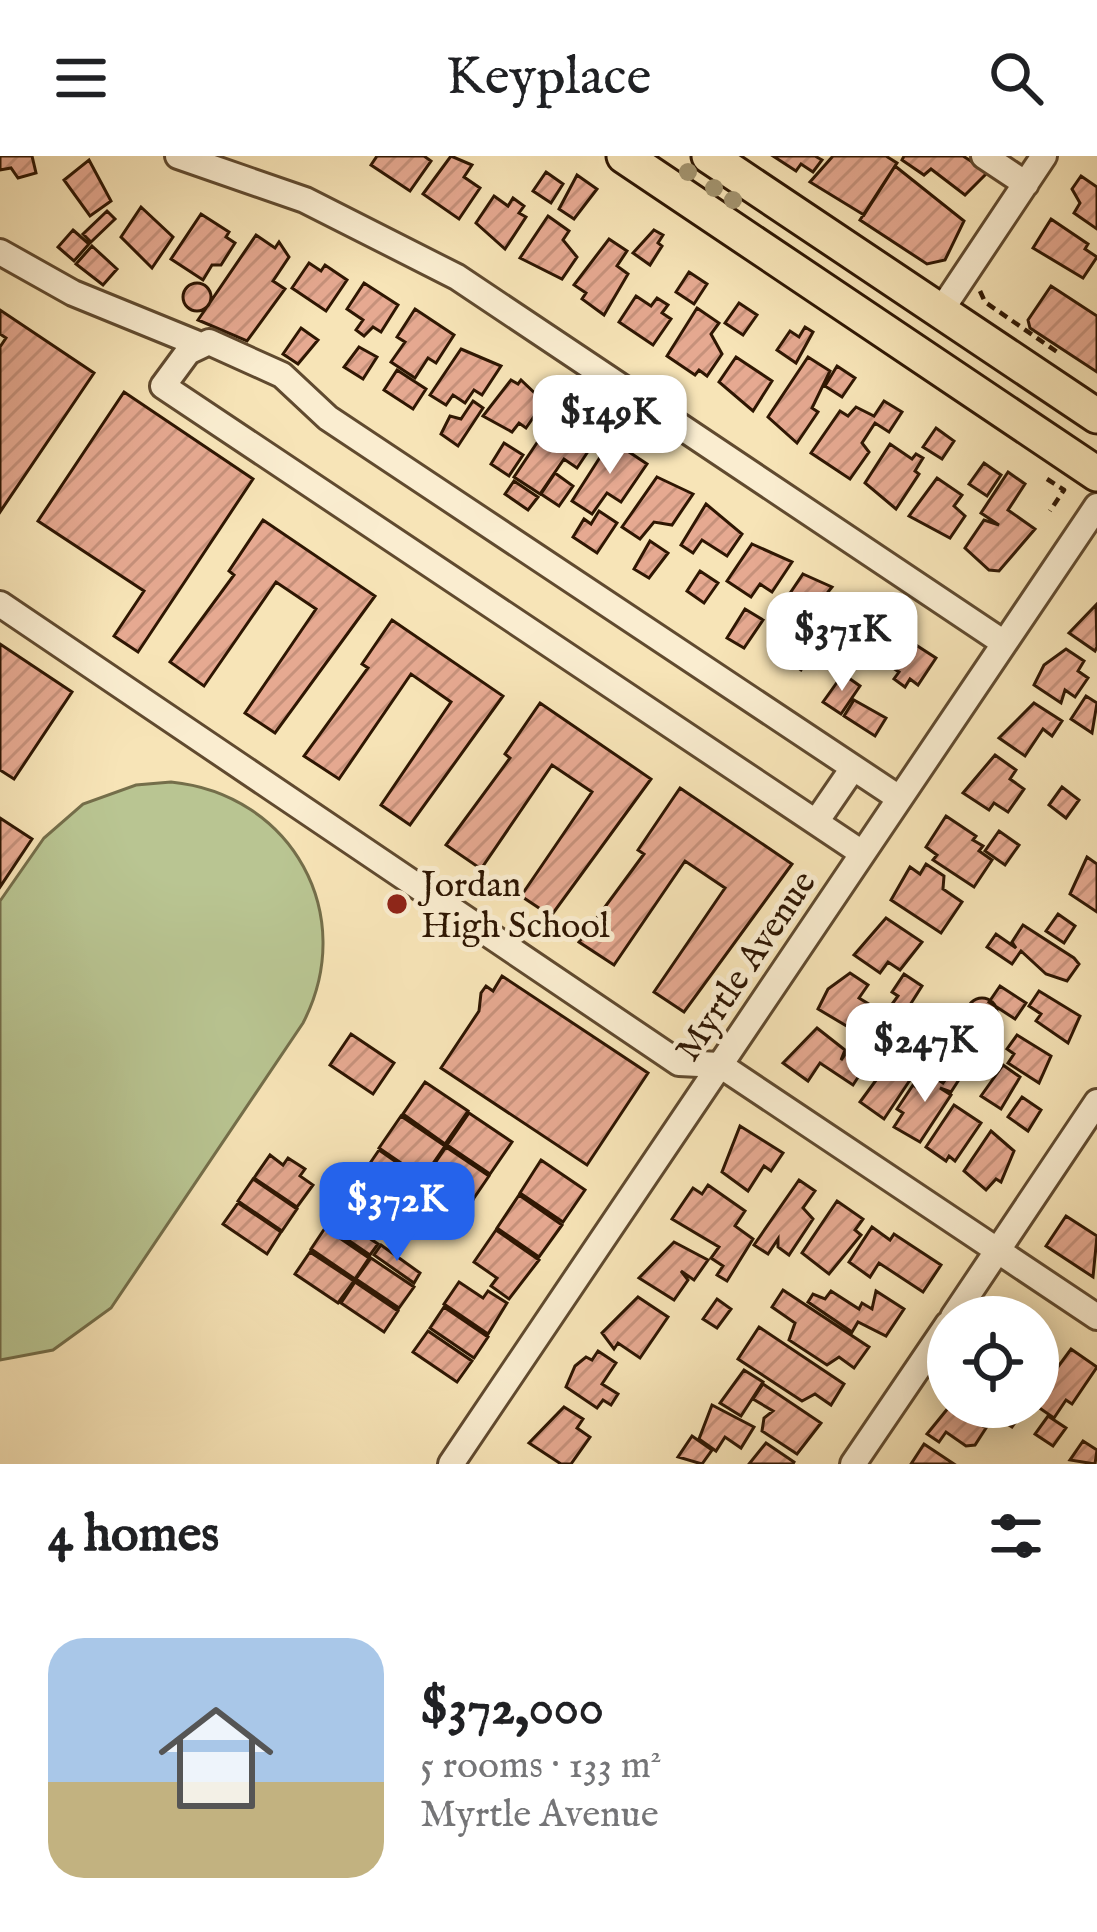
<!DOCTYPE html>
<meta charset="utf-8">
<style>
:root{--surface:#fff;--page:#f2f2f2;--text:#202124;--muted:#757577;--accent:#2563eb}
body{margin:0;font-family:"IM FELL English",serif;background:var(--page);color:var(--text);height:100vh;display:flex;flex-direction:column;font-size:45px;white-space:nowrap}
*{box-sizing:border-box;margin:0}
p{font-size:39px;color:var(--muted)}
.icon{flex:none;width:66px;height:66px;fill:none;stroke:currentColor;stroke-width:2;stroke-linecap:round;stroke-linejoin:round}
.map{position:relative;height:1308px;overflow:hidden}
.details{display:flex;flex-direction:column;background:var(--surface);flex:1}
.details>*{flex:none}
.tools{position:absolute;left:927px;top:1140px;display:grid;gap:24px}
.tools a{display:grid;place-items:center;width:132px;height:132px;border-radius:50%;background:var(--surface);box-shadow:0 6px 30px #0003;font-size:60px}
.price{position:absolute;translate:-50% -102px;padding:0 27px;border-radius:24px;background:#fff;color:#222;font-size:39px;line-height:78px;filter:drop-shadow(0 3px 6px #0008)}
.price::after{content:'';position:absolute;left:50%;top:72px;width:36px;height:27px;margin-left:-18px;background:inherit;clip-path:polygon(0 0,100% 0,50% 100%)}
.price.active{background:var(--accent);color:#fff}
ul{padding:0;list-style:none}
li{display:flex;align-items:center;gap:36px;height:300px;padding:0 48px}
li span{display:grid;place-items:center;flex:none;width:336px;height:240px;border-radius:36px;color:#555}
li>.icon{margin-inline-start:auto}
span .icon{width:144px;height:144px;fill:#fffc;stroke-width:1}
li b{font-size:51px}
h2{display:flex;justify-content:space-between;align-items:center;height:144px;padding:0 48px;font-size:51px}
header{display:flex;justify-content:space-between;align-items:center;height:156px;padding:0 48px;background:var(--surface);font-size:54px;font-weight:600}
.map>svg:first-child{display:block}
.grass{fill:#b9c592;stroke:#746e4a;stroke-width:3}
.building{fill:url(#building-hatch);stroke:#2e1602;stroke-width:3}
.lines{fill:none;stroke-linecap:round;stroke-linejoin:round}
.minor-casing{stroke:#604a2f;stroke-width:30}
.major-casing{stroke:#2e1602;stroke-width:39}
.path{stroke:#2e1602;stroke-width:4.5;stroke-dasharray:9 6;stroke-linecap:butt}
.minor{stroke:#faedd0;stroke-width:24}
.major{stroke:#f7e4b7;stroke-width:33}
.tree{fill:#a3946f}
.poi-dot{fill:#8f2418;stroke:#faedd0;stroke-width:4.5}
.labels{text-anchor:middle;stroke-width:10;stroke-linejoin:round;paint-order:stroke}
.poi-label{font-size:36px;fill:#2e1602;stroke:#faedd0;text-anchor:start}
.street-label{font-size:36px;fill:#2e1602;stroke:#faedd0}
</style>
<header><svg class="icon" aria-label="menu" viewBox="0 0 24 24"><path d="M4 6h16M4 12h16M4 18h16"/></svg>Keyplace<svg class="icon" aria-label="search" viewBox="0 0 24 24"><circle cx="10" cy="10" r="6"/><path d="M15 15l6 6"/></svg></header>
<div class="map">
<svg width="1097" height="1308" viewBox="0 0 1097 1308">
<defs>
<pattern id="building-hatch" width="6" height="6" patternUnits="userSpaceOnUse" patternTransform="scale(3)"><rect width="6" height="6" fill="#e6a991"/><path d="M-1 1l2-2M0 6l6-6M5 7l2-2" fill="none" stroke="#c6917b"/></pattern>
</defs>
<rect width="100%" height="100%" fill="#f7e4b7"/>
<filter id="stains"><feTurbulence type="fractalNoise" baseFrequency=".00167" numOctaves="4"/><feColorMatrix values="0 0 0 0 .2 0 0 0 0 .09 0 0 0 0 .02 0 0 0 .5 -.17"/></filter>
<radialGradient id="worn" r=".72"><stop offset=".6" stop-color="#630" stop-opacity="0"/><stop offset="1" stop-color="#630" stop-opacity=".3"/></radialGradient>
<path class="grass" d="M 171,626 C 292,638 359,759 303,867 L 111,1152 L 53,1194 L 0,1204 L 0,745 L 44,682 L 83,648 L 136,629 Z"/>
<path class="building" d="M 0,0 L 32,0 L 36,17 L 18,22 L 11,12 L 0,14 Z
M 377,0 L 424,0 L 431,5 L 410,35 L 371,9 Z
M 451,0 L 472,9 L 464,21 L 480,32 L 459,63 L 423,38 Z
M 773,0 L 815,0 L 822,4 L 813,16 L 801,8 L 796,15 Z
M 833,0 L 886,0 L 897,7 L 864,59 L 810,26 Z
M 904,0 L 963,0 L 988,16 L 965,39 L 931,13 L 924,19 L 902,4 Z
M 89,4 L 111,45 L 90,60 L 64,24 Z
M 895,10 L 964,65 L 945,104 L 927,108 L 860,64 Z
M 546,16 L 563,28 L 551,47 L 533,35 Z
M 577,19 L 597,33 L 574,63 L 559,53 Z
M 1081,20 L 1097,31 L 1097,73 L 1074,57 L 1080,47 L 1072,33 Z
M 494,40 L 508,50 L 513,42 L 524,50 L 519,57 L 526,61 L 505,93 L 476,67 Z
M 141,51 L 173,81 L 152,112 L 121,81 Z
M 107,55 L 115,63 L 91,86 L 83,78 Z
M 201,58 L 229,76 L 226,81 L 235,87 L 221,109 L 212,109 L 203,124 L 171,103 Z
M 548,60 L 569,75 L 563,84 L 577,101 L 562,123 L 520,102 Z
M 1051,63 L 1088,88 L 1085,93 L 1097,101 L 1083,122 L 1033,92 Z
M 73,74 L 89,88 L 74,105 L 58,91 Z
M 654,74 L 663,79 L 658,87 L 662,90 L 650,109 L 633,97 Z
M 256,79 L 275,92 L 279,86 L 289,101 L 273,125 L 285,133 L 247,185 L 198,164 Z
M 609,83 L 627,95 L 617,110 L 628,118 L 604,159 L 582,143 L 586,137 L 574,129 Z
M 92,90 L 117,113 L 103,129 L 76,108 Z
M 309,107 L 321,115 L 325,109 L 347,124 L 326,155 L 292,132 Z
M 689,116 L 707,128 L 694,148 L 676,136 Z
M 364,127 L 398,149 L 381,176 L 373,171 L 364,180 L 356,174 L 363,164 L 347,153 Z
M183 141a14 14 0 1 1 28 0a14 14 0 1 1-28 0Z
M 1051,130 L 1097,160 L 1097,216 L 1030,172 L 1028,164 Z
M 636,140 L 651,150 L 657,142 L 668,149 L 662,157 L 671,163 L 653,189 L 619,166 Z
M 739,147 L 757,159 L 743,179 L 725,167 Z
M 697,152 L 719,167 L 711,178 L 722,198 L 707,220 L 699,214 L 695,219 L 667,200 Z
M 415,153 L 454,179 L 436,207 L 428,202 L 415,222 L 391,206 L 405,186 L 397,181 Z
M 0,154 L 94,217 L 0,356 L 0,191 L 6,182 L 0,178 Z
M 805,171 L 813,176 L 796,207 L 777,194 L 790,175 L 799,181 Z
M 301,172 L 318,184 L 298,208 L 283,198 Z
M 359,191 L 377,201 L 363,223 L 344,211 Z
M 461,193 L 501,210 L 482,239 L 474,234 L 465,247 L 453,239 L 446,249 L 430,239 Z
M 736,201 L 772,225 L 753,255 L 719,226 Z
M 808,201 L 830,215 L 812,252 L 818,256 L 797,287 L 768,261 Z
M 837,210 L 855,222 L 842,241 L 825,230 Z
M 397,214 L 426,233 L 413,253 L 384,234 Z
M 511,224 L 518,228 L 521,224 L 544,246 L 526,272 L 519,267 L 512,276 L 483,260 Z
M 124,236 L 253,323 L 138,496 L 114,480 L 144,435 L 38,365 Z
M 473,245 L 483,252 L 458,290 L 441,278 L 450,260 L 461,263 Z
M 884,245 L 902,256 L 889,276 L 875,267 L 862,287 L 869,296 L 850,323 L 811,297 L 840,255 L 848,260 L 856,251 L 874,260 Z
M 561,251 L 597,282 L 577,312 L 564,303 L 540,338 L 514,321 Z
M 936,272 L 954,285 L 942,303 L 923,291 Z
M 611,284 L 647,308 L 621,346 L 607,337 L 592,358 L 572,345 Z
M 504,287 L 523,299 L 509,320 L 491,308 Z
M 890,288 L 912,303 L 916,298 L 923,302 L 915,315 L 919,318 L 896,353 L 865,327 Z
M 984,307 L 1001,319 L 987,340 L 969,328 Z
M 1008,316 L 1025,328 L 1008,354 L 1035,373 L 999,415 L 989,414 L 965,392 L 984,364 L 999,369 L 981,357 Z
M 555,317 L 573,330 L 559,350 L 541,338 Z
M 657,321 L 693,338 L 672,369 L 654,366 L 640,383 L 622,371 Z
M 937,322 L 962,339 L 954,350 L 965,360 L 950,382 L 909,360 Z
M 514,325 L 538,341 L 528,354 L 505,338 Z
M 706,348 L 742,378 L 727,400 L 702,384 L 693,397 L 681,389 Z
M 599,355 L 617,367 L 597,397 L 573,381 L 584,363 L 591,368 Z
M 263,364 L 375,440 L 275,577 L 245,557 L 316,453 L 276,426 L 204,530 L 170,506 L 234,419 L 229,415 Z
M 650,385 L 668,397 L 649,422 L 634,413 Z
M 752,388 L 792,406 L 772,436 L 760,428 L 751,441 L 727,425 Z
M 700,415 L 718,427 L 704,447 L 687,435 Z
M 803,418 L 832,431 L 828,436 L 835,440 L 817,466 L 811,462 L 806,468 L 796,462 L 786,477 L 770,467 Z
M 1096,449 L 1097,491 L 1095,495 L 1069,477 Z
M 850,452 L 890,470 L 869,501 L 833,477 Z
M 745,453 L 763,464 L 744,492 L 727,482 Z
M 392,464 L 503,540 L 410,669 L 381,649 L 451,546 L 411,518 L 339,623 L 304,600 L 368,512 L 362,508 Z
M 902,480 L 936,502 L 918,529 L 910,523 L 905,531 L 894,523 L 899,516 L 884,506 Z
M 796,483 L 814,494 L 801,514 L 784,502 Z
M 0,488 L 72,536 L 14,623 L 0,614 Z
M 1066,493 L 1084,505 L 1078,515 L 1088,522 L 1075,541 L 1065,534 L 1061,547 L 1034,529 L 1044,509 Z
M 843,518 L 860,530 L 841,558 L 823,546 Z
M 1086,540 L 1097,547 L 1092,577 L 1071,563 Z
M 854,544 L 886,562 L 875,580 L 844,560 Z
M 540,547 L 651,623 L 551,760 L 521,740 L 592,636 L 552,609 L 481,713 L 446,689 L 510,602 L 505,598 Z
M 1034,547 L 1062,565 L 1052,580 L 1043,573 L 1025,600 L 999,582 Z
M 995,599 L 1016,614 L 1010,623 L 1024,633 L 1008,656 L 994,647 L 989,654 L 963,637 Z
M 1062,631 L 1079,644 L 1066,662 L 1049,649 Z
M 680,632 L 792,708 L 684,856 L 654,836 L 725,732 L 685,705 L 614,809 L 579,786 L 644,698 L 638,694 Z
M 946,660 L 976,680 L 973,684 L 983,690 L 979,695 L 992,704 L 974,731 L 933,704 L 937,699 L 926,691 Z
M 0,662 L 32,683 L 0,731 Z
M 999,675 L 1019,689 L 1005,709 L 985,695 Z
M 1087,701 L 1097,708 L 1097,756 L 1070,738 Z
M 926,708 L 944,720 L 943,733 L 962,746 L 941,777 L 891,744 L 910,711 L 920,718 Z
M 1058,758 L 1075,770 L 1064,787 L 1046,775 Z
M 886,762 L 922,786 L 900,814 L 888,806 L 880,817 L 854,799 Z
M 1023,769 L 1074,802 L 1079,808 L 1067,825 L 1046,818 L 1021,795 L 1012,808 L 987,791 L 996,778 L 1016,792 L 1012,786 Z
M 850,817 L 868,829 L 859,842 L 872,850 L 855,875 L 818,853 L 828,833 Z
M 904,818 L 922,830 L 903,860 L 890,851 L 898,840 L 892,836 Z
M 502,820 L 648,917 L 587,1009 L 441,912 L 479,855 L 481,837 L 486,830 L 493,835 Z
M 1000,830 L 1026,847 L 1015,863 L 989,846 Z
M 1039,835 L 1080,860 L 1068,887 L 1036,865 L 1041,858 L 1029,850 Z
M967 857a15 15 0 1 1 30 0a15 15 0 1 1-30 0Z
M 817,872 L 845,894 L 841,904 L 849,893 L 868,906 L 853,929 L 820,907 L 808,925 L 783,907 Z
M 351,878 L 394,907 L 373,938 L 330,909 Z
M 1017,879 L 1051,900 L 1039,927 L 1008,907 L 1014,898 L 1007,893 Z
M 885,889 L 897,896 L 892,903 L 914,918 L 884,963 L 860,946 L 885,912 L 874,906 Z
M 1003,909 L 1020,921 L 1001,953 L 981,940 Z
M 953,913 L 962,919 L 951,936 L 940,932 L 951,939 L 920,986 L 894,971 L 903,957 L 897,953 L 913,929 L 919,933 L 929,918 L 943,927 Z
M 425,926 L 468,955 L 445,988 L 403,958 Z
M 1022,941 L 1041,954 L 1028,975 L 1008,961 Z
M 954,949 L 981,967 L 955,1005 L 949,1000 L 946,1005 L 926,991 Z
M 469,957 L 512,986 L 490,1018 L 447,989 Z
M 401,960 L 445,990 L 423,1022 L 379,992 Z
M 740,970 L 783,997 L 771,1015 L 764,1010 L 748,1035 L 722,1016 Z
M 991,975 L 1014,995 L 1001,1026 L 996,1023 L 986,1034 L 964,1015 Z
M 446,991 L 489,1020 L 474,1042 L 431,1013 Z
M 379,994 L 422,1024 L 407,1046 L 364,1016 Z
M 270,999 L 283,1009 L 288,1002 L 305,1013 L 300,1020 L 313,1029 L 297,1051 L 254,1022 Z
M 541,1004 L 585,1034 L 563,1066 L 520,1037 Z
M 431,1015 L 473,1044 L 451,1076 L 409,1047 Z
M 253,1023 L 297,1053 L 282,1075 L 238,1045 Z
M 799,1024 L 815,1035 L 803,1052 L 813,1063 L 789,1099 L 778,1091 L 778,1083 L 768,1098 L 754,1089 Z
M 708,1029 L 745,1055 L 735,1070 L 753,1083 L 727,1125 L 717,1119 L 723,1110 L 711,1102 L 719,1091 L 672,1063 L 693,1032 L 702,1038 Z
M 519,1039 L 562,1069 L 539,1101 L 497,1072 Z
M 837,1045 L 863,1063 L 855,1074 L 861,1079 L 829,1118 L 802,1097 Z
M 238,1047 L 281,1076 L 267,1098 L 223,1068 Z
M 336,1060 L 378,1088 L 370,1099 L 329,1071 Z
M 1066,1060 L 1097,1080 L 1093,1121 L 1046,1090 Z
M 872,1071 L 890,1084 L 894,1078 L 941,1109 L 923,1136 L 879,1107 L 870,1121 L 849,1106 Z
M 325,1072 L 369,1102 L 355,1123 L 311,1093 Z
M 496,1074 L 539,1104 L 509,1143 L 491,1130 L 497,1122 L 474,1106 Z
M 674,1086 L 708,1104 L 694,1124 L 681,1115 L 688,1124 L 674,1144 L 639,1122 Z
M 381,1089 L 420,1117 L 414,1127 L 374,1099 Z
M 310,1096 L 354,1125 L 338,1147 L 295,1118 Z
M 371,1102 L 414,1131 L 399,1152 L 356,1123 Z
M 355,1126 L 398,1155 L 384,1176 L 341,1147 Z
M 459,1126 L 483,1142 L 488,1135 L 507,1147 L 488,1178 L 444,1148 Z
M 783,1134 L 869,1191 L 854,1212 L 839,1201 L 827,1209 L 789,1184 L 795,1167 L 772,1151 Z
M 831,1135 L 859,1153 L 862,1147 L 872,1153 L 876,1135 L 904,1153 L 886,1180 L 858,1166 L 852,1176 L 808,1146 L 813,1138 L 825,1143 Z
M 638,1141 L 668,1161 L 640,1202 L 618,1187 L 614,1193 L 602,1177 Z
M 717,1143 L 731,1153 L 717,1172 L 703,1163 Z
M 444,1151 L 488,1181 L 474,1202 L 430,1172 Z
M 759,1171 L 844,1228 L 831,1249 L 815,1238 L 802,1245 L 738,1203 Z
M 428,1175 L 472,1205 L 457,1226 L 413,1196 Z
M 1071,1193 L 1097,1211 L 1072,1248 L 1066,1244 L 1054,1262 L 1038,1251 L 1038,1238 Z
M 598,1195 L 616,1207 L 602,1228 L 618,1238 L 611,1249 L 603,1244 L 597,1252 L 566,1231 L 575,1210 L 586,1201 L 592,1204 Z
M 744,1214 L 763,1226 L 741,1260 L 720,1247 Z
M 763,1228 L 821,1267 L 797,1298 L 762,1275 L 764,1262 L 773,1255 L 753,1243 Z
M 712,1249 L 754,1271 L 741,1292 L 725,1281 L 716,1295 L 699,1283 Z
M 564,1251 L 583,1263 L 577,1272 L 590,1281 L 571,1308 L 561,1308 L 529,1287 Z
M 949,1251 L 986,1272 L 975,1289 L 966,1290 L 946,1276 L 939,1286 L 927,1278 Z
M 997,1251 L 1026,1251 L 1012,1271 L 992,1258 Z
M 1048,1260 L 1066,1272 L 1053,1290 L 1035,1278 Z
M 692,1280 L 712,1294 L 702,1308 L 678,1301 Z
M 1083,1285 L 1097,1294 L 1095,1308 L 1070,1304 Z
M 766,1287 L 794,1306 L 793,1308 L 749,1308 Z
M 924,1288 L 954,1308 L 911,1308 Z"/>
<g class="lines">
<g class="minor-casing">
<path id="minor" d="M 178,0 L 305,44 L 457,121 L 1004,487
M 984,0 L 1026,28
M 0,96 L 73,137 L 198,188
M 940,156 L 1044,0
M 0,448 L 679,907 L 720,909 L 1097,1161
M 816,666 L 853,612
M 862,697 L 163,230 L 188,196 L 209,186 L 282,219 L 328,262 L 899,642
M 953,1161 L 1097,946
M 451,1308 L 1097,350
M 853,1308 L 948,1168"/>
</g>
<g class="major-casing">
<path id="major" d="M 624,0 L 1097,318
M 709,0 L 1097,260"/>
</g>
<path class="path" d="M 980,135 L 985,146 L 1060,198
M 1047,323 L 1064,334 L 1050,355"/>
<use href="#minor" class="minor"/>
<use href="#major" class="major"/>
</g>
<g class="tree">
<circle cx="688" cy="16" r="9"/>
<circle cx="714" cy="32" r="9"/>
<circle cx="733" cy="44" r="9"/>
</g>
<circle class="poi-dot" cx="397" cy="748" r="12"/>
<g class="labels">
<g class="poi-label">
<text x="421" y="740">Jordan<tspan x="421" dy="41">High School</tspan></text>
</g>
<g class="street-label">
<text transform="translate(744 809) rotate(-56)" y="13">Myrtle Avenue</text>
</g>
</g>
<rect width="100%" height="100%" filter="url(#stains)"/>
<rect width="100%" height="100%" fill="url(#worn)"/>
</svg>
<div class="tools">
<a><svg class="icon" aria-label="locate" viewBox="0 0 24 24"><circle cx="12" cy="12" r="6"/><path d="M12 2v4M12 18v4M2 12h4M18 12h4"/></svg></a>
</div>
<b class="price" style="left:610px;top:321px">$149K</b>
<b class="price" style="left:842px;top:538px">$371K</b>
<b class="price" style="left:925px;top:949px">$247K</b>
<b class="price active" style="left:397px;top:1108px">$372K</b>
</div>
<section class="details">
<h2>4 homes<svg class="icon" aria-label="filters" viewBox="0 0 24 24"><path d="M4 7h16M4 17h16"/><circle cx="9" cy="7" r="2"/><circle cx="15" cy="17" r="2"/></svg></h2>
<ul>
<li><span style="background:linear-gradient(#a9c7e8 60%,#c2b280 0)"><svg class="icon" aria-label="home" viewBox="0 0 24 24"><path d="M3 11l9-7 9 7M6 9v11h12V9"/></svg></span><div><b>$372,000</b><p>5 rooms · 133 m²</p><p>Myrtle Avenue</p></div></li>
</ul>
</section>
